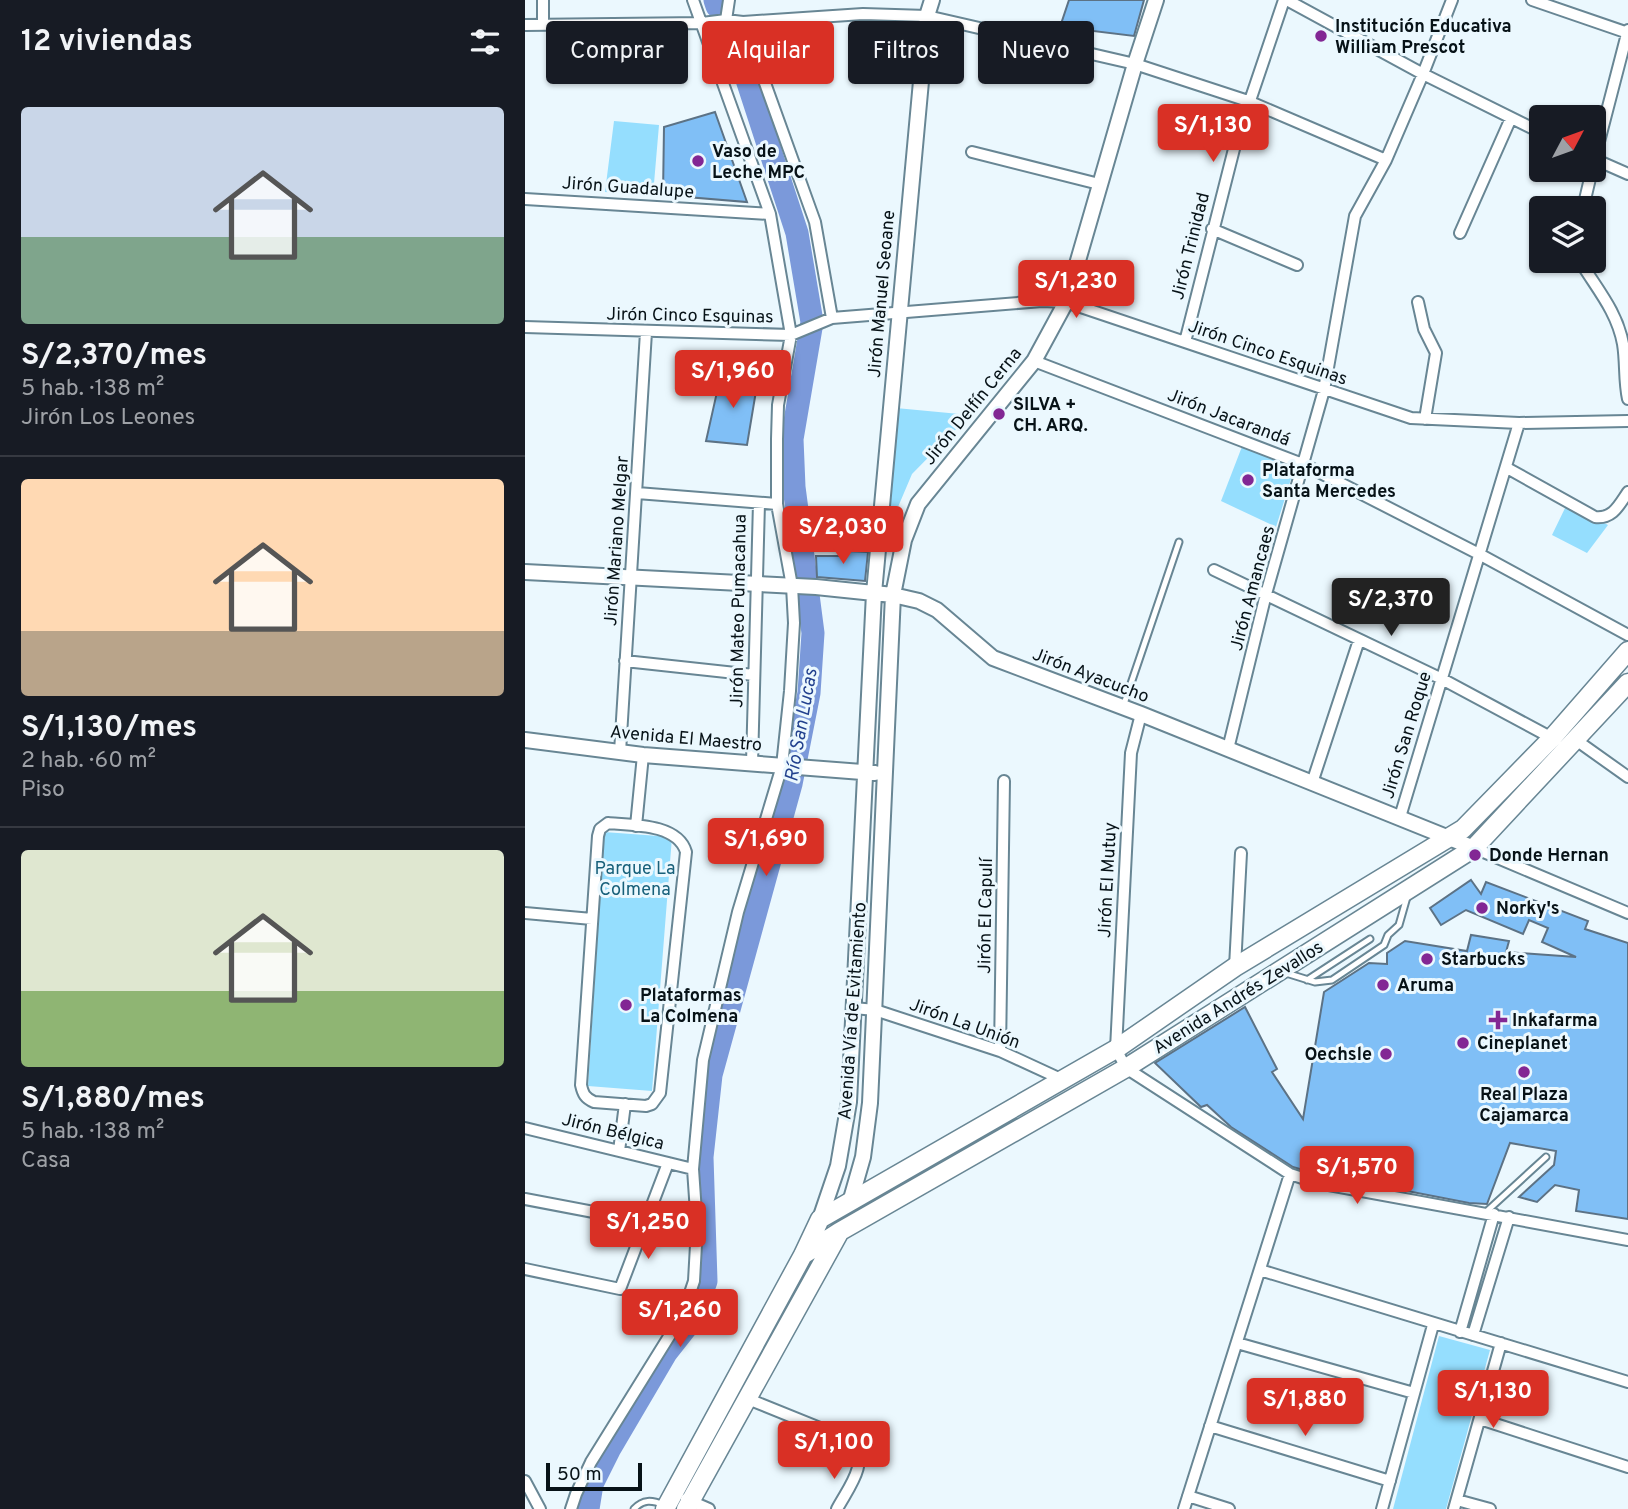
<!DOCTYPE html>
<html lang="es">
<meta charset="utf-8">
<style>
:root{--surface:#171b24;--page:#242831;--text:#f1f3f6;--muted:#9ea1a6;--line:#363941;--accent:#d93025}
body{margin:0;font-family:Overpass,sans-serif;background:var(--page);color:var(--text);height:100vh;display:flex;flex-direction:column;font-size:26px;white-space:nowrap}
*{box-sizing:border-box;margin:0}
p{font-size:23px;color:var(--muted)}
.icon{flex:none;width:38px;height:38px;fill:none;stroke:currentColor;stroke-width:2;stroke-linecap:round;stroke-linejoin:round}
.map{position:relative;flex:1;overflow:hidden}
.drawer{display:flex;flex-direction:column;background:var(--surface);width:525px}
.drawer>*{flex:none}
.hud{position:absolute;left:21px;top:21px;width:665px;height:63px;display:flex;gap:14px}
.needle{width:46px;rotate:49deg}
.tools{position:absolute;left:1004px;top:105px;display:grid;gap:14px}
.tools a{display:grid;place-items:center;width:77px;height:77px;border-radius:7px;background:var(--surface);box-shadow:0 2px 5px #0004;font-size:35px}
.scale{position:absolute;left:21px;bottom:18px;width:96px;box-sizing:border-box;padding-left:7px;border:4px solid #071217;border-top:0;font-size:19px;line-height:24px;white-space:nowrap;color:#071217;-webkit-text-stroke:5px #ebf8fe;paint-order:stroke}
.price{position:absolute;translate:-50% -60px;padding:0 16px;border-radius:7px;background:var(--accent);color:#fff;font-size:23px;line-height:46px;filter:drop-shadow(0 2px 4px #0008)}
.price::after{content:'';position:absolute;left:50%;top:42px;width:21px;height:16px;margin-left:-10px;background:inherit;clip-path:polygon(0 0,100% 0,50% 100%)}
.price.active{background:#222;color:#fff}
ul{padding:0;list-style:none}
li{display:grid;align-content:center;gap:14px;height:371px;padding:0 21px}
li+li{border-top:2px solid var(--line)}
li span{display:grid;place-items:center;height:217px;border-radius:7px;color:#555}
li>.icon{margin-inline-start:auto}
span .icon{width:126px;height:126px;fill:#fffc;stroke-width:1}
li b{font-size:30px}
h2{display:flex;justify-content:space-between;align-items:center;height:84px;padding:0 21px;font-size:30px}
.chip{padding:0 24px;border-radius:7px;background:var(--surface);box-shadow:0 2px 5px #0004;font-size:24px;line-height:63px}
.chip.active{background:var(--accent);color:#fff}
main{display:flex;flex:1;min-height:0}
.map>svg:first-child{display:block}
.green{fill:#95defe}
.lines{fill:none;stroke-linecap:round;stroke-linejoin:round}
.river{stroke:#7b99da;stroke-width:23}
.building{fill:#80bff6;stroke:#5c7285;stroke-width:2}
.service-casing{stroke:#688694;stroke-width:9}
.minor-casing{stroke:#688694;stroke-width:14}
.tertiary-casing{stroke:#688694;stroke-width:18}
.trunk-casing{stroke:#688694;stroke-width:21}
.service{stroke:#fff;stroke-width:5}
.minor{stroke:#fff;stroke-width:10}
.tertiary{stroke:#fff;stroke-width:14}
.trunk{stroke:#fff;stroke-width:18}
.poi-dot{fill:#822794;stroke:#ebf8fe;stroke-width:2.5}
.labels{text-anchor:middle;stroke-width:6;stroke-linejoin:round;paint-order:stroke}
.poi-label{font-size:18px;font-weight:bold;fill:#071217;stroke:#ebf8fe;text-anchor:start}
.street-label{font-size:18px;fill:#071217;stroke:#ebf8fe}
.park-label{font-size:18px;fill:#18607a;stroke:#ebf8fe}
.water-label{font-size:19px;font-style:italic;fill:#22418e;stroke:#ebf8fe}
</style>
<main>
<section class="drawer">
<h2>12 viviendas<svg class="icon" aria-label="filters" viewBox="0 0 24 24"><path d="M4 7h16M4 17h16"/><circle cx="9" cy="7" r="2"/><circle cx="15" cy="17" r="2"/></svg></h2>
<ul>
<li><span style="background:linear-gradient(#c9d6e8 60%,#7fa58c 0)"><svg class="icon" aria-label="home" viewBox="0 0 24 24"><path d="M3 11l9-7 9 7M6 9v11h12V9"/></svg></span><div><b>S/2,370/mes</b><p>5 hab. · 138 m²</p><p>Jirón Los Leones</p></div></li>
<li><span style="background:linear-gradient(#ffd9b3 70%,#b9a48a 0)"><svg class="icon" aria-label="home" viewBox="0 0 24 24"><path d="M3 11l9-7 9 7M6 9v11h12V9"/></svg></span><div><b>S/1,130/mes</b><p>2 hab. · 60 m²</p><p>Piso</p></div></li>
<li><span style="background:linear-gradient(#dfe7d0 65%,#8fb573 0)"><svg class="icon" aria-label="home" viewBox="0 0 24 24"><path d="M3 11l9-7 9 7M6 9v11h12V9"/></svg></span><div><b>S/1,880/mes</b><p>5 hab. · 138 m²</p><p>Casa</p></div></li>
</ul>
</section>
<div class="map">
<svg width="1103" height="1509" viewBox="0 0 1103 1509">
<rect width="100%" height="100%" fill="#ebf8fe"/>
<path class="green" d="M 89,121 L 134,125 L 128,195 L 80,192 Z
M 371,408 L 445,415 L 387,474 L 362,533 Z
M 718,444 L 770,466 L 751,527 L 696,501 Z
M 1042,504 L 1083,525 L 1062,553 L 1027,535 Z
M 79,832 L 147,837 L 127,1091 L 63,1086 Z
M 914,1336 L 965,1350 L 921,1509 L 868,1509 Z"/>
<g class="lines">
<path class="river" d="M 190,0 L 192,6
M 63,1509 L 67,1484 L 84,1450 L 141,1353 L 167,1320 L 181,1281 L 177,1157 L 186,1075 L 266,784 L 284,693 L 288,633 L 269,487 L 267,439 L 287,322 L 272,233 L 209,40"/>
</g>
<path class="building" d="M 544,0 L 619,0 L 609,36 L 535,27 Z
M 190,112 L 222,202 L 138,195 L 139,127 Z
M 196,374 L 233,379 L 222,445 L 181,441 Z
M 322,551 L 343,552 L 340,581 L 292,577 L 291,556 L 322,556 Z
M 946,880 L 956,894 L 961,882 L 1063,921 L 1060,929 L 1103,943 L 1103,1219 L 1051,1211 L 1054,1190 L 1030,1185 L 1012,1202 L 994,1197 L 1029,1165 L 1031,1151 L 985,1143 L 962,1204 L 944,1203 L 846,1184 L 846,1182 L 795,1175 L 768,1167 L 706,1127 L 682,1105 L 676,1107 L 630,1063 L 720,1007 L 752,1069 L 747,1072 L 778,1119 L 799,992 L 844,963 L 862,964 L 862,953 L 880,941 L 942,951 L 946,935 L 984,941 L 981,952 L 1051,957 L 1017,942 L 1023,928 L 1004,920 L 998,934 L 941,910 L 916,925 L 905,908 Z"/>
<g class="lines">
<g class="service-casing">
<path id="service" d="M 599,704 L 654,542
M 761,973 L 790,982 L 807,980 L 859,945 L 863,935 L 874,925 L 882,897
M 782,980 L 845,939
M 961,1212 L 1021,1157
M 109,1509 C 118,1499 127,1500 139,1505"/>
</g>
<g class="minor-casing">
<path id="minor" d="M 762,0 L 898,74 L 1017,133
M 1007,0 L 1103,33
M 201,20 L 204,0
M 218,22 L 290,222 L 307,318
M 0,25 L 177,23 L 201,20 L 218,22 L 338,14 L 402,16 L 610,64 L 723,101 L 861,160
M 18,25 L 18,0
M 447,152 L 574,184
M 1069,159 L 1103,174
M 1069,161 L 1103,30
M 0,199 L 245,214
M 1058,208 L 1067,170
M 687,229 L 772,265
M 935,233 L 986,118
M 1055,261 C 1071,288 1092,311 1098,344 C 1101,362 1099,381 1103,399
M 893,302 L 899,329 L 911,353 L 900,419
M 0,327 L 266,335 L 307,318 L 517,301 L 541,302 L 886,418 L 994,423 L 1103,421
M 660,342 L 710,145 L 759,0
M 509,361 L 780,465 L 954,554 L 1103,635
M 982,468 L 1070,517 C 1088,519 1094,505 1103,492
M 112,493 L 252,504
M 689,570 L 917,679 L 1027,738
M 100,661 L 229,675
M 616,714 L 606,753 L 591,1049 L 601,1068 L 765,1174 L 793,1183 L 1103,1240
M 1051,740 L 1103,777
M 703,749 L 741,594 L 799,390 L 830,216 L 861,160 L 898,74 L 927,0
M 95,752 L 121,332
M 227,763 L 234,503
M 787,783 L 834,640
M 875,817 L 994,423
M 83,823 C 108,825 153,824 161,852 L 135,1093 L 127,1104 L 121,1106 L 69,1102 C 60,1098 58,1094 56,1085 L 73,836 L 75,829 Z
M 111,826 L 118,755
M 949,848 L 1103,913
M 0,913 L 67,919
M 710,967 L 716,853
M 329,1008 L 350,1010 L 475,1051 L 538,1080
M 475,1051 L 479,781
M 0,1128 L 168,1169
M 94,1151 L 100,1104
M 0,1199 L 121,1222
M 0,1269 L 95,1289 L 143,1163
M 735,1270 L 1103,1382
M 935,1332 L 969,1214
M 948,1335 L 984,1217
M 712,1343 L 889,1393
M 223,1399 L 327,1441 C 345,1463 323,1488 312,1509
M 955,1419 L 1103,1467
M 685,1426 L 865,1481
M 0,1481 L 15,1509
M 663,1496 L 704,1509
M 161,1499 L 184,1509
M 932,1500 L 965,1509
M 46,1509 L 51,1494 L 66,1462 L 158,1314 L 169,1281 L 172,1227 L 168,1169 L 178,1060 L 213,912 L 257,766 L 265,691 L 269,623 L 267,586 L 252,504 L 252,439 L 253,405 L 266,335 L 245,214 L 168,0
M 659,1509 L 765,1174
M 857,1509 L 908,1325
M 929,1509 L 976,1343"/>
</g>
<g class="tertiary-casing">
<path id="tertiary" d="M 0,572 L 291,587 L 368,595 L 394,601 L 412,610 L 468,658 L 616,714 L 949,848
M 0,740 L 118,755 L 350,773
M 326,1199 L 338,1157 L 345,1103 L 368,595 L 379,540 L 393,504 L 509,361 L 541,302 L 610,64 L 631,0
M 295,1219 L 313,1166 L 324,1102 L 349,593 L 402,16 L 407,0"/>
</g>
<g class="trunk-casing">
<path id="trunk" d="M 278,1255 L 314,1232 L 601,1068 L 949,848 L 1103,683
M 140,1509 L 278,1255 L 295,1219 L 591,1049 L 710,967 L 938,829 L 1027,738 L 1103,651
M 161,1509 L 314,1233"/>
</g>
<use href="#service" class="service"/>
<use href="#minor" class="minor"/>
<use href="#tertiary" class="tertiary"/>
<use href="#trunk" class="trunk"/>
</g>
<g class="poi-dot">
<circle cx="796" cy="36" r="7"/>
<circle cx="173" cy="161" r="7"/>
<circle cx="474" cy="414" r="7"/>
<circle cx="723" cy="480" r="7"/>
<circle cx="950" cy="855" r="7"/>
<circle cx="957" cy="908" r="7"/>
<circle cx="902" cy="959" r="7"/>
<circle cx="858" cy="985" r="7"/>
<circle cx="101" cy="1005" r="7"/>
<path d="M969.5 1009.5h7v7h7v7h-7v7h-7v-7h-7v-7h7z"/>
<circle cx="938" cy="1043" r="7"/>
<circle cx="861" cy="1054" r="7"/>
<circle cx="999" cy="1072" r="7"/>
</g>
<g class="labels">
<g class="poi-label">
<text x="810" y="32">Institución Educativa<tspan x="810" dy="21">William Prescot</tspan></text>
<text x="187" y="157">Vaso de<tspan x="187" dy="21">Leche MPC</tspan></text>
<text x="488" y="410">SILVA +<tspan x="488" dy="21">CH. ARQ.</tspan></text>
<text x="737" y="476">Plataforma<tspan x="737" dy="21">Santa Mercedes</tspan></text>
<text x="964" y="861">Donde Hernan</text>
<text x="971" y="914">Norky's</text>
<text x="916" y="965">Starbucks</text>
<text x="872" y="991">Aruma</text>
<text x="115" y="1001">Plataformas<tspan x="115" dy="21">La Colmena</tspan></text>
<text x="987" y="1026">Inkafarma</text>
<text x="952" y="1049">Cineplanet</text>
<text x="847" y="1060" text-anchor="end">Oechsle</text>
<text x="999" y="1100" text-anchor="middle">Real Plaza<tspan x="999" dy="21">Cajamarca</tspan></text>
</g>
<g class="street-label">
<text transform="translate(103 187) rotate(4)" y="6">Jirón Guadalupe</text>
<text transform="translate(665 246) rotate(-76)" y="6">Jirón Trinidad</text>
<text transform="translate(356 294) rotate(-85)" y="6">Jirón Manuel Seoane</text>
<text transform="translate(165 315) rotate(1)" y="6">Jirón Cinco Esquinas</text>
<text transform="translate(743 352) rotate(19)" y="6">Jirón Cinco Esquinas</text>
<text transform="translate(447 406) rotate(-51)" y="6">Jirón Delfín Cerna</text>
<text transform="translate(704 417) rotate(21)" y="6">Jirón Jacarandá</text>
<text transform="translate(91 541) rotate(-86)" y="6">Jirón Mariano Melgar</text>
<text transform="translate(727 588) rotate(-75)" y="6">Jirón Amancaes</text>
<text transform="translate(213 611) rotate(-89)" y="6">Jirón Mateo Pumacahua</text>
<text transform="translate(566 675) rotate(21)" y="6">Jirón Ayacucho</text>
<text transform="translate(881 735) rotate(-73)" y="6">Jirón San Roque</text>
<text transform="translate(161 738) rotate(5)" y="6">Avenida El Maestro</text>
<text transform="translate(582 880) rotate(-87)" y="6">Jirón El Mutuy</text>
<text transform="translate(460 916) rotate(-89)" y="6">Jirón El Capulí</text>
<text transform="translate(713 997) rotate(-32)" y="6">Avenida Andrés Zevallos</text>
<text transform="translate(327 1011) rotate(-86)" y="6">Avenida Vía de Evitamiento</text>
<text transform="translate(440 1023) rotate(20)" y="6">Jirón La Unión</text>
<text transform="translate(88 1131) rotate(14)" y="6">Jirón Bélgica</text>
</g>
<g class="park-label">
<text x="110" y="874">Parque La<tspan x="110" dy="21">Colmena</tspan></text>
</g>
<g class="water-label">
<text transform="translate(275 725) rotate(-80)" y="7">Río San Lucas</text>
</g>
</g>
</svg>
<div class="tools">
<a><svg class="needle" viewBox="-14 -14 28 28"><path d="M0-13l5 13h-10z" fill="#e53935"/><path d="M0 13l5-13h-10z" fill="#9ea1a6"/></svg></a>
<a><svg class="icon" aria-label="layers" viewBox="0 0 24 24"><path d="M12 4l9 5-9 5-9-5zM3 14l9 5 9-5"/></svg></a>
</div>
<div class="scale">50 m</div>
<b class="price" style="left:688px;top:164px">S/1,130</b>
<b class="price" style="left:551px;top:320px">S/1,230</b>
<b class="price" style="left:208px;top:410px">S/1,960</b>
<b class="price" style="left:318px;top:566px">S/2,030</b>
<b class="price active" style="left:866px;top:638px">S/2,370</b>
<b class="price" style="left:241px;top:878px">S/1,690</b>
<b class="price" style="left:832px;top:1206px">S/1,570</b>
<b class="price" style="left:123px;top:1261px">S/1,250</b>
<b class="price" style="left:155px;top:1349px">S/1,260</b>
<b class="price" style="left:968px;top:1430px">S/1,130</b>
<b class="price" style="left:780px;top:1438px">S/1,880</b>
<b class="price" style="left:309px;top:1481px">S/1,100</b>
<div class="hud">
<a class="chip">Comprar</a>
<a class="chip active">Alquilar</a>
<a class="chip">Filtros</a>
<a class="chip">Nuevo</a>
</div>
</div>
</main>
